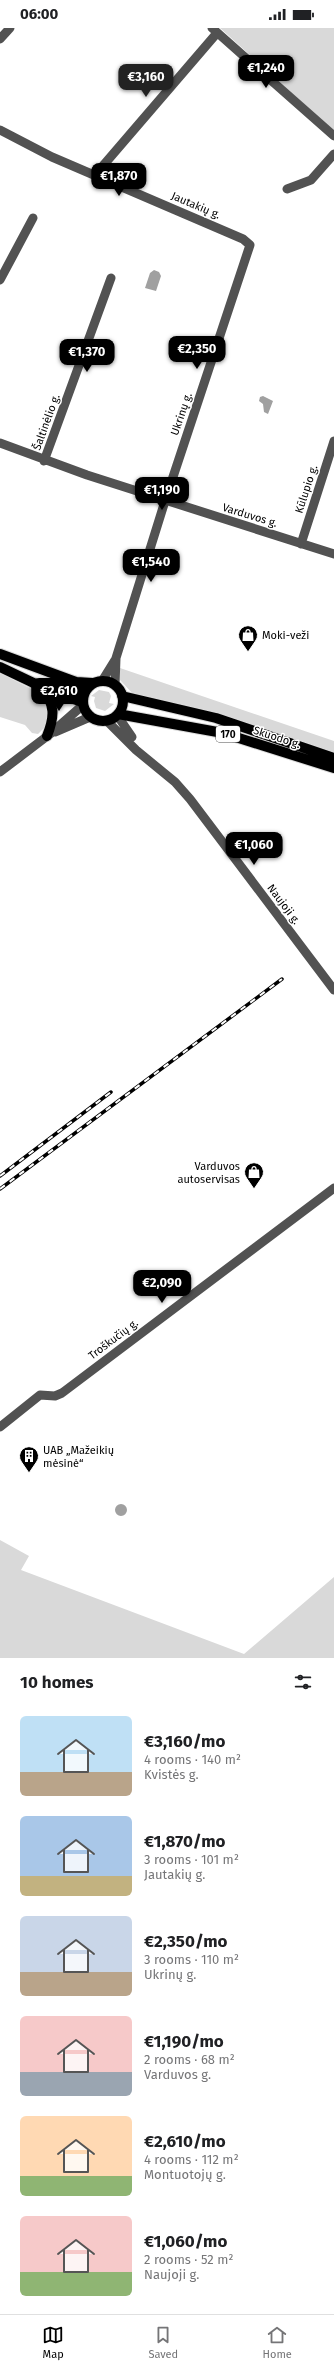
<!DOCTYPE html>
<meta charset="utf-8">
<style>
:root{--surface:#fff;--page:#f6f6f6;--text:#202124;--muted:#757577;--line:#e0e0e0;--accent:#000}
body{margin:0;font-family:"Fira Sans",sans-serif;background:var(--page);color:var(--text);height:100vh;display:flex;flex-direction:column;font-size:15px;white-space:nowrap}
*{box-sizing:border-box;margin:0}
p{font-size:13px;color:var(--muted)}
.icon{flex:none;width:22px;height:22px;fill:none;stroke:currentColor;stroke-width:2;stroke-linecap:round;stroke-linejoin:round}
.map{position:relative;height:1630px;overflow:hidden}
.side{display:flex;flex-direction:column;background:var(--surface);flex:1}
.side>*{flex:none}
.price{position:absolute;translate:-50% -34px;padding:0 9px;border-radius:8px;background:var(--accent);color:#fff;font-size:13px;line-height:26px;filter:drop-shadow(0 1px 2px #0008)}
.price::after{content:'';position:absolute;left:50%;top:24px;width:12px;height:9px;margin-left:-6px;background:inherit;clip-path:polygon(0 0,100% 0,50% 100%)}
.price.current{background:#222;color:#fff}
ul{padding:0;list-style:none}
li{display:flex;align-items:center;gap:12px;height:100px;padding:0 20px}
li span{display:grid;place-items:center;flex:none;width:112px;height:80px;border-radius:6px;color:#555}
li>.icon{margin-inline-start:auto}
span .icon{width:48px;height:48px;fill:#fffc;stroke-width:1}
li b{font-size:17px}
h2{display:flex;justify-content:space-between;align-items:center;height:48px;padding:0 20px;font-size:17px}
.status{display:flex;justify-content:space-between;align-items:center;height:28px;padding:0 20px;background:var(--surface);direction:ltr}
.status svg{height:11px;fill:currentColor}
.dock{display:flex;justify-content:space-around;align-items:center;height:56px;border-top:1px solid var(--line);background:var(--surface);font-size:11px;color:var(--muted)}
.dock a{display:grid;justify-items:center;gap:2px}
.dock .current{color:var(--accent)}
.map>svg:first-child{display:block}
.green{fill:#d9d9d9}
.water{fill:#a0a0a0}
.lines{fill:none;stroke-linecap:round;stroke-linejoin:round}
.major-casing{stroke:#dbdbdb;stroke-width:12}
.minor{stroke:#525252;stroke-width:9}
.major{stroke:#000;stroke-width:10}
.rail-casing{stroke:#000;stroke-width:3.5}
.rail{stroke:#fff;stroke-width:2;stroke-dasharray:6;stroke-linecap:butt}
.labels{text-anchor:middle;stroke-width:3;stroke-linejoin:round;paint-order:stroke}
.shield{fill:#fff;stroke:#4c4c4c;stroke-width:1}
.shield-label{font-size:10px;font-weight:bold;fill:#000}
.street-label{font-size:11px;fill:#000;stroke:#fff}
.poi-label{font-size:11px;fill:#000;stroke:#fff;text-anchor:start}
</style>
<div class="status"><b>06:00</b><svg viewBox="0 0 49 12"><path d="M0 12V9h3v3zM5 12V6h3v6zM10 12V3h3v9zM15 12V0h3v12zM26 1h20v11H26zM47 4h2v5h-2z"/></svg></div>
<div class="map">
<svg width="334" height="1630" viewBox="0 0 334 1630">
<rect width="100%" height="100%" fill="#fff"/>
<path class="green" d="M 220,0 L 334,0 L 334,103 Z
M 120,640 L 334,713 L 334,725 L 209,683 L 132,665 L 120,652 Z
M 0,645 L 43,667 L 51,684 L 45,699 L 38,706 L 32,705 L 25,697 L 0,689 Z
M 99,662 L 109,664 L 111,668 L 109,675 L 114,676 L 105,683 L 96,680 L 94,673 L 95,669 L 91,668 Z
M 0,1512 L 29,1528 L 21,1542 L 244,1626 L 334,1549 L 334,1630 L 0,1630 Z"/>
<path class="water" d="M 154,242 L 159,244 L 161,248 L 156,263 L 145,260 L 150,245 Z
M 263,368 L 273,373 L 268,386 L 264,384 L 263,376 L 259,373 L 260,369 Z
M115 1482a6 6 0 1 1 12 0a6 6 0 1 1-12 0Z"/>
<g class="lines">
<g class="major-casing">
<path id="major" d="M 0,626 L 76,654 L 93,655
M 0,639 L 42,659 L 82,674
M83 673a20 20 0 1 1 40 0a20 20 0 1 1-40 0Z
M 42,659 C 55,677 55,688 47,708
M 122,668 L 216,690 L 334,730
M 118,686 L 223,705 L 334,740"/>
</g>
<path class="minor" d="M 212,0 L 334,108
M 0,11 L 10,0
M 0,102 L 52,129 L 243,211 L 250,217 L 165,473 L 116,630 L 115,657
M 95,147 L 217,5
M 287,161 L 311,152 L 334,126
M 0,252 L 33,190
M 0,415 L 87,447 L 334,526
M 44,433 L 111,250
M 301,516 L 334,413
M 102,653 L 115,632
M 117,687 L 132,709
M 107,693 L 136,722 L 175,754 L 190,771 L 334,962
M 55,704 L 90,689
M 0,744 L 50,706 L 83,677
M 0,1399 L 40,1367 L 55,1368 L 62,1365 L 334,1160"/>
<use href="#major" class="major"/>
<g class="rail-casing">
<path id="rail" d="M 0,1148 L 111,1064
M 0,1161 L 282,951"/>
</g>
<use href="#rail" class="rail"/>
</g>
<defs>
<g id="shop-pin" transform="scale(1)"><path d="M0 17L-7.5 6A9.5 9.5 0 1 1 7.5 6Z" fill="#000" stroke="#fff"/><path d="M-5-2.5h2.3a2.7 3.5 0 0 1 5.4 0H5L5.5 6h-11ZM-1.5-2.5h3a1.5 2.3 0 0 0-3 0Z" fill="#fff"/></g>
<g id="building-pin" transform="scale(1)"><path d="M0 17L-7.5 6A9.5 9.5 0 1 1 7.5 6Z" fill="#000" stroke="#fff"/><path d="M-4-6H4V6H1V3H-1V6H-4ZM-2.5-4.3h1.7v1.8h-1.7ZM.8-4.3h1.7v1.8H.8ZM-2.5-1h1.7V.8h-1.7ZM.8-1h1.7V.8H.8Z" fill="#fff"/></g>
</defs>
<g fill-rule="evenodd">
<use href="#shop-pin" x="248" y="607"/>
<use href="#shop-pin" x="254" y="1144"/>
<use href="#building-pin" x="29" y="1428"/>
</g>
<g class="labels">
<rect class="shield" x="216" y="698" width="24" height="16" rx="3"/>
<g class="shield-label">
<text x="228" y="710">170</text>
</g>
<g class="street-label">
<text transform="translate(196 177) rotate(23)" y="4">Jautakių g.</text>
<text transform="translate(181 386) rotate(-71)" y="4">Ukrinų g.</text>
<text transform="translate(46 394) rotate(-70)" y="4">Šaltinėlio g.</text>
<text transform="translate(306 461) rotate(-72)" y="4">Kūlupio g.</text>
<text transform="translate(250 487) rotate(17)" y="4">Varduvos g.</text>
<text transform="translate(277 709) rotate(18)" y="4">Skuodo g.</text>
<text transform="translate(284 876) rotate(53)" y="4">Naujoji g.</text>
<text transform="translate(113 1311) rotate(-37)" y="4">Troškučių g.</text>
</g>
<g class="poi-label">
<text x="262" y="611">Moki-veži</text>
<text x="240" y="1142" text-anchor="end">Varduvos<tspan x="240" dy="13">autoservisas</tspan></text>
<text x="43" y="1426">UAB „Mažeikių<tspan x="43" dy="13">mėsinė“</tspan></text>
</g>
</g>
</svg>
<b class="price" style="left:266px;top:61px">€1,240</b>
<b class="price current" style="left:146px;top:70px">€3,160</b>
<b class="price" style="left:119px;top:169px">€1,870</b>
<b class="price" style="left:197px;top:342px">€2,350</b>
<b class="price" style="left:87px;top:345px">€1,370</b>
<b class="price" style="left:162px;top:483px">€1,190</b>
<b class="price" style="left:151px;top:555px">€1,540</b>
<b class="price" style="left:59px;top:684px">€2,610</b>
<b class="price" style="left:254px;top:838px">€1,060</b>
<b class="price" style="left:162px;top:1276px">€2,090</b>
</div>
<section class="side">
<h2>10 homes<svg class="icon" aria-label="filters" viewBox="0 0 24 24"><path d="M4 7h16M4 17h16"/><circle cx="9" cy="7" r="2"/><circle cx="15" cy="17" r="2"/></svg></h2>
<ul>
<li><span style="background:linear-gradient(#bfe0f5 70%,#b9a48a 0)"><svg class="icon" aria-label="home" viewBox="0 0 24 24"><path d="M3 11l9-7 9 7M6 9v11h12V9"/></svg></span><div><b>€3,160/mo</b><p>4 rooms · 140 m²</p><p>Kvistės g.</p></div></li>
<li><span style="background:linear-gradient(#a9c7e8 75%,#c2b280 0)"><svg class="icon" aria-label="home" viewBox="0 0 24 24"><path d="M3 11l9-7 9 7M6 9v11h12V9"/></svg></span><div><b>€1,870/mo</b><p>3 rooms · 101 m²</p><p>Jautakių g.</p></div></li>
<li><span style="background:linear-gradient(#c9d6e8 70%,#b9a48a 0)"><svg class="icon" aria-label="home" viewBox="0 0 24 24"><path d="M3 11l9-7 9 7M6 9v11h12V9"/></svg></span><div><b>€2,350/mo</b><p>3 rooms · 110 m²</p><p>Ukrinų g.</p></div></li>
<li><span style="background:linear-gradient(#f6c9c9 70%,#9aa5b1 0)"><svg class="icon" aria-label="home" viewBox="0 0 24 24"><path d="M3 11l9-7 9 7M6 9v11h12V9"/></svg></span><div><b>€1,190/mo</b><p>2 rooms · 68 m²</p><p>Varduvos g.</p></div></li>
<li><span style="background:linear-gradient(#ffd9b3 75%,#8fb573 0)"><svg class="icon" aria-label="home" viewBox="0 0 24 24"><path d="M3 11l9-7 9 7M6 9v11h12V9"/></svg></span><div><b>€2,610/mo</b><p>4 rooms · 112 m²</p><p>Montuotojų g.</p></div></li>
<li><span style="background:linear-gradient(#f6c9c9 70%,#8fb573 0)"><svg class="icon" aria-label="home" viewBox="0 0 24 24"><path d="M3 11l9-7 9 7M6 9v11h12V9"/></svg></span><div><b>€1,060/mo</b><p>2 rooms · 52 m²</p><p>Naujoji g.</p></div></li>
</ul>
</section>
<nav class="dock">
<a class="current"><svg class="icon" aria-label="map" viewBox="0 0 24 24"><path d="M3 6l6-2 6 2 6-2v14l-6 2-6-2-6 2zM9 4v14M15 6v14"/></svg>Map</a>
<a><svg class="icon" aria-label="saved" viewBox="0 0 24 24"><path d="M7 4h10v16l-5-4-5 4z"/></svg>Saved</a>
<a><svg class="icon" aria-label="home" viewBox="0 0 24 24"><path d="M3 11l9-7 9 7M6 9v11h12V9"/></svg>Home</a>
</nav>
